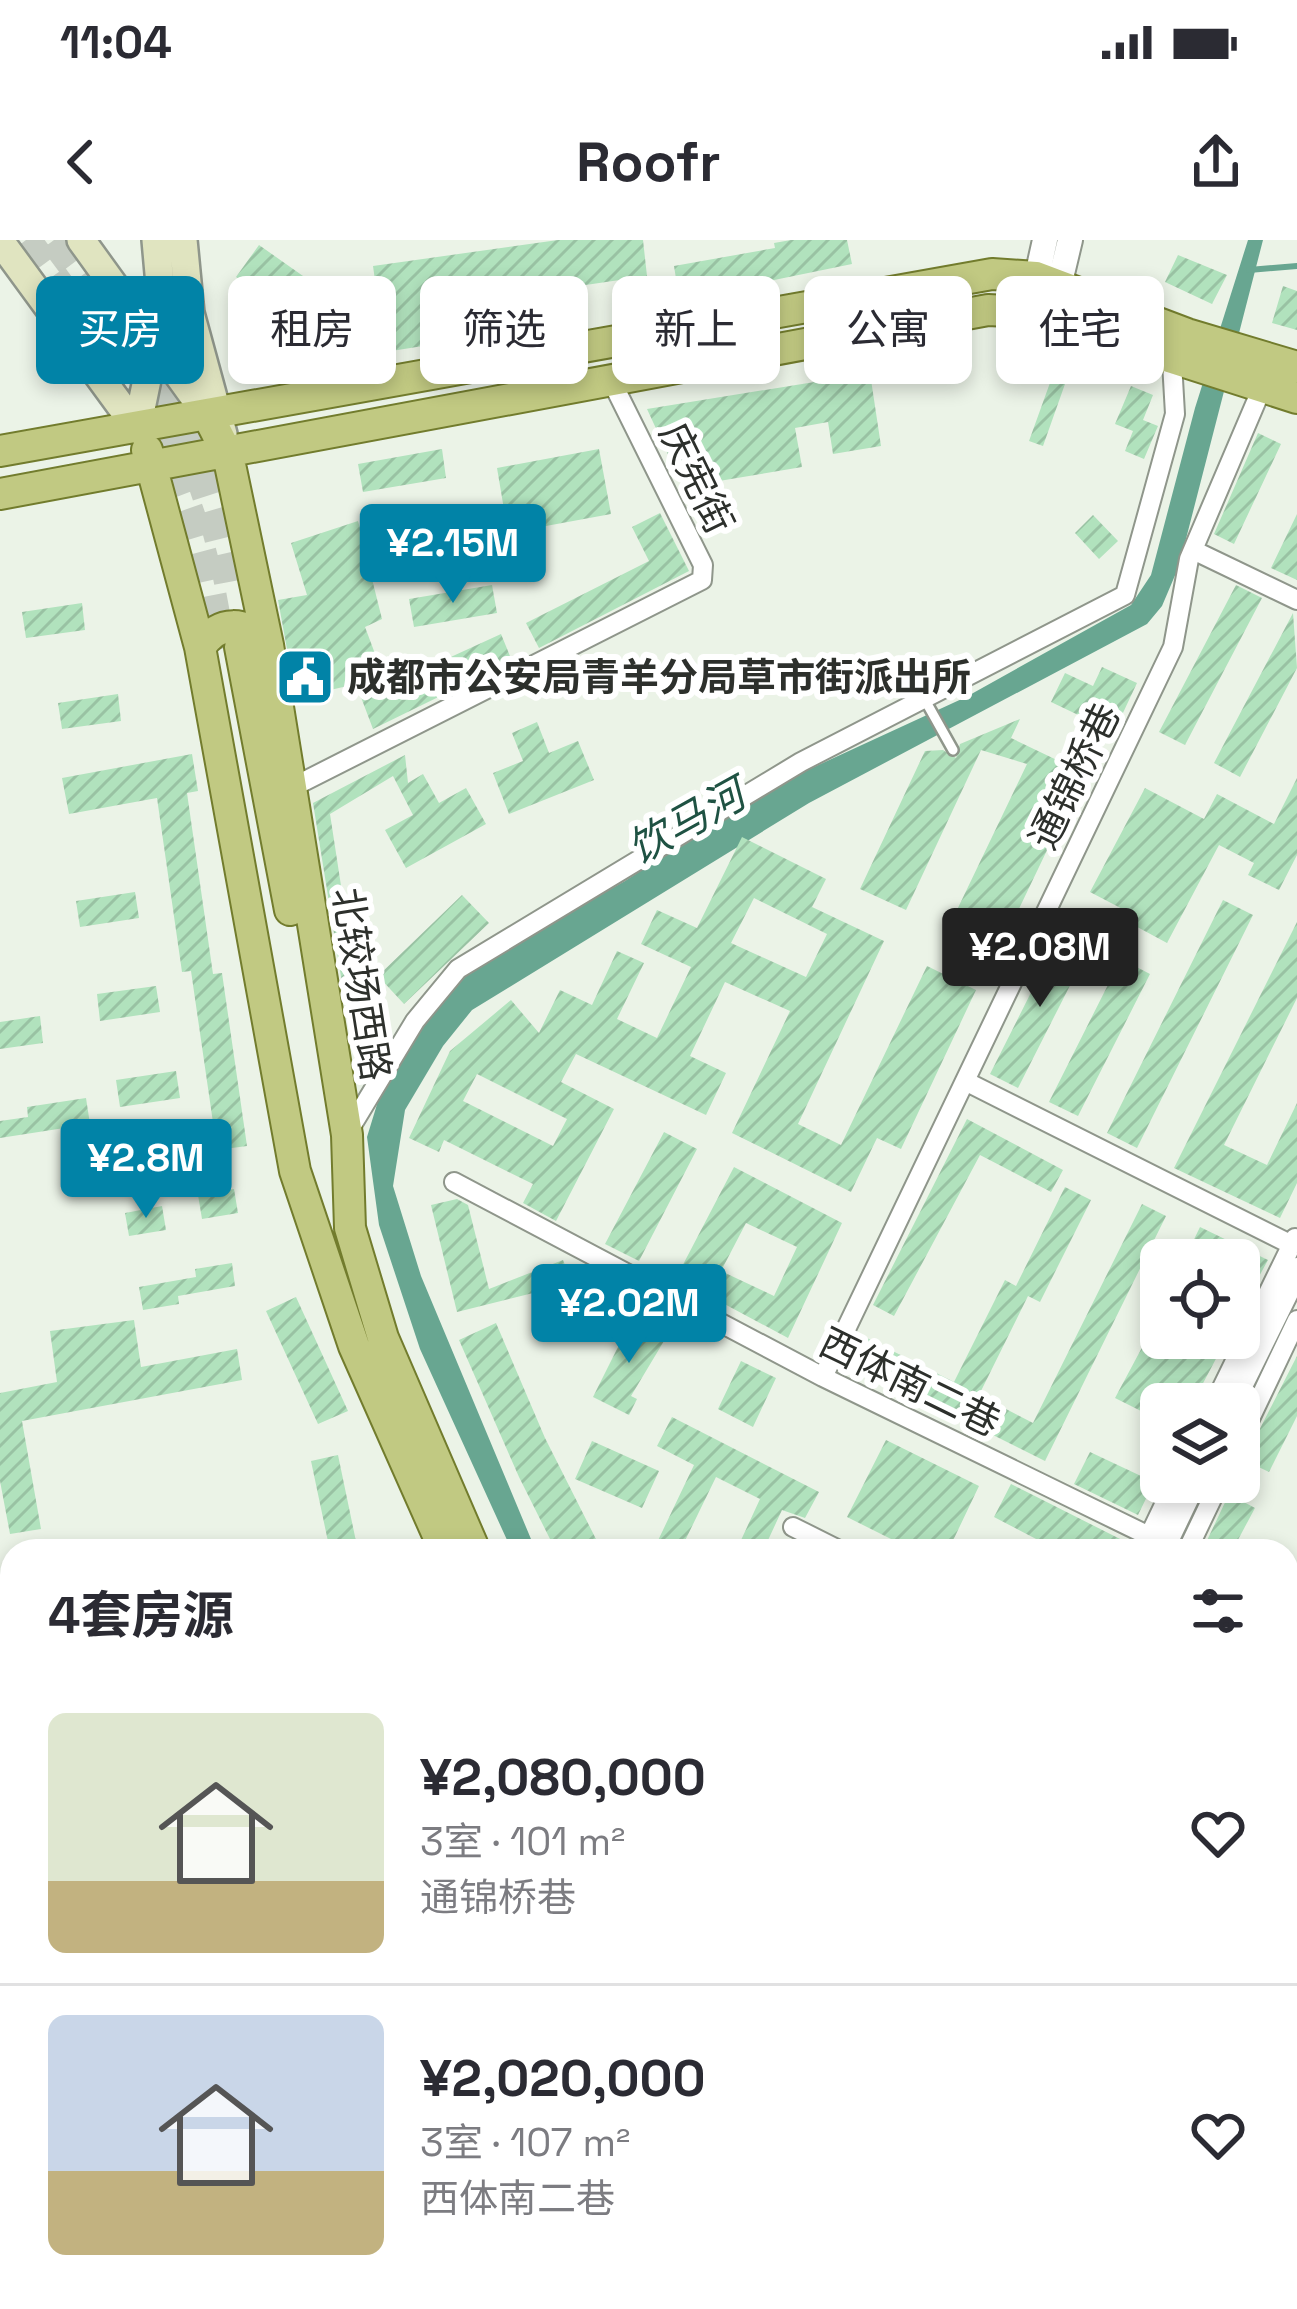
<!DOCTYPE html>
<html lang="zh">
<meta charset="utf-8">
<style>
:root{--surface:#fff;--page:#f2f2f3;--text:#2b2b33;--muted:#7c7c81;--line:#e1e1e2;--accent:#0183a7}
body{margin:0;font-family:"Space Grotesk","Noto Sans SC",sans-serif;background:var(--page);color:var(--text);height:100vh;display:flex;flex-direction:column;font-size:45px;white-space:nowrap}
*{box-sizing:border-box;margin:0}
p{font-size:39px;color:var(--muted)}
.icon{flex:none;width:66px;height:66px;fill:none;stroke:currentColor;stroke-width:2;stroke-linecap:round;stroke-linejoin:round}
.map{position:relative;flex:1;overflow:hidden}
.details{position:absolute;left:0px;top:1299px;width:1299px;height:771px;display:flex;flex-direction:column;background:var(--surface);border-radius:36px 36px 0 0;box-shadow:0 6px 18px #0003}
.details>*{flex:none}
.top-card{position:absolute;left:36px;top:36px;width:1227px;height:108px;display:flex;gap:24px}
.buttons{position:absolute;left:1140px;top:999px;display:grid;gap:24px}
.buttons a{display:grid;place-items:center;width:120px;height:120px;border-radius:18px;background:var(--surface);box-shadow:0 6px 18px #0003;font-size:60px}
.price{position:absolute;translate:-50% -102px;padding:0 27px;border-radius:12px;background:var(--accent);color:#fff;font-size:39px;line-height:78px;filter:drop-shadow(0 3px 6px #0008)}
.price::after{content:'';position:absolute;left:50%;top:72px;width:36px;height:27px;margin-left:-18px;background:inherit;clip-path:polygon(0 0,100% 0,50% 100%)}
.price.on{background:#222;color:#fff}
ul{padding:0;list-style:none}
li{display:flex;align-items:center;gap:36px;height:300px;padding:0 48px}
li+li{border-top:3px solid var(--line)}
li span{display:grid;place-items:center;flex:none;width:336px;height:240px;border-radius:18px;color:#555}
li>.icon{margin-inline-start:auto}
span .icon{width:144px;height:144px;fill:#fffc;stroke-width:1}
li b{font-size:51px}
h2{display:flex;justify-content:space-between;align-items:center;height:144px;padding:0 48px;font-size:51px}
.tag{padding:0 42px;border-radius:18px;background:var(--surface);box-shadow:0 6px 18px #0003;font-size:42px;line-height:108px}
.tag.on{background:var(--accent);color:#fff}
.status{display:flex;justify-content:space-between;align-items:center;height:84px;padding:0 60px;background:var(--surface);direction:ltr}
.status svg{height:33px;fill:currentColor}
header{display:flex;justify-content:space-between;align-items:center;height:156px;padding:0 48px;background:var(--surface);font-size:54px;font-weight:700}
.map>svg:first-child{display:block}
.water{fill:#68a691}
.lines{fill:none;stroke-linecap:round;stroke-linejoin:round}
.stream{stroke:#68a691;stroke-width:6}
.building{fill:url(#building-hatch);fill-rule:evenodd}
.primary-tunnel{stroke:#c5ccc2;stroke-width:30;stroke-dasharray:30 15;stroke-linecap:butt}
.service-casing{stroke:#8f968b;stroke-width:14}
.minor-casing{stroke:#8f968b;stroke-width:22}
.tertiary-casing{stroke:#8f968b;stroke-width:28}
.secondary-casing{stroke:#8f968b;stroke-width:32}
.primary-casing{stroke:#727c2d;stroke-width:34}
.path{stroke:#b0b7ad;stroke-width:3;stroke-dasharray:9 6;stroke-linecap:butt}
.service{stroke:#fff;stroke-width:9}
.minor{stroke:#fff;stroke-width:18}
.tertiary{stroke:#fff;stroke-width:24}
.secondary{stroke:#e0e4c0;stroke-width:27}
.primary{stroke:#c1c982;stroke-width:30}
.labels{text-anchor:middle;stroke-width:12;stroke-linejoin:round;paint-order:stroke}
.street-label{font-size:39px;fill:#2d302c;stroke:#fff}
.poi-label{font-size:39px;font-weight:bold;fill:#2d302c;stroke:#fff;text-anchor:start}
.water-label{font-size:42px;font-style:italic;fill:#1f5243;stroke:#fff}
</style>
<div class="status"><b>11:04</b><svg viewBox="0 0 49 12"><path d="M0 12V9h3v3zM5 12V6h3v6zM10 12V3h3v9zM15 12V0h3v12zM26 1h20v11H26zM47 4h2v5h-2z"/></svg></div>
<header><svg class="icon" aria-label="back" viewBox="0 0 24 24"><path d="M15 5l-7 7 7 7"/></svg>Roofr<svg class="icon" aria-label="share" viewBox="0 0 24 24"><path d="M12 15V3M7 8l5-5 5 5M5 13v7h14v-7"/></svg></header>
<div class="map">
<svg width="1297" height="2069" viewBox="0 0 1297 2069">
<defs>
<pattern id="building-hatch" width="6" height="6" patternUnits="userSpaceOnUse" patternTransform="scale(3)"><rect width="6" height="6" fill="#b1e2bd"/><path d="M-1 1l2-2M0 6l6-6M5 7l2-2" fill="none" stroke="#99c2a3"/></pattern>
</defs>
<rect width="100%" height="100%" fill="#ebf3e7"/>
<path class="water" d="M 1248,0 L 1263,0 L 1179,326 L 1162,366 L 1147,384 L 809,563 L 472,770 L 443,806 L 405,870 L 393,946 L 421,1036 L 536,1311 L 512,1311 L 420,1109 L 379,985 L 367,897 L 386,835 L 427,770 L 467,729 L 625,641 L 762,551 L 966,457 L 1131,365 L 1151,335 L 1195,168 Z"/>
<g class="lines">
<path class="stream" d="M 1249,30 L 1297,26"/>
</g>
<path class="building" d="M 558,0 L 643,0 L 647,36 L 531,53 L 536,88 L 385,112 L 373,26 Z
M 791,0 L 847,0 L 852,24 L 759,43 L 761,50 L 680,64 L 674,26 L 775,8 L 774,3 Z
M 259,5 L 357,74 L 334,106 L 236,37 Z
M 1178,15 L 1227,35 L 1212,64 L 1165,42 Z
M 1283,46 L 1297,51 L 1297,90 L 1272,83 Z
M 870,133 L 881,206 L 833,214 L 828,182 L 795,188 L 802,227 L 683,247 L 647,169 Z
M 1051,140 L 1065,144 L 1043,206 L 1029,201 Z
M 1131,146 L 1153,155 L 1143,180 L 1158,186 L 1144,219 L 1125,211 L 1133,191 L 1115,184 Z
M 1258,193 L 1281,204 L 1234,304 L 1214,294 Z
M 442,209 L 446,238 L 363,252 L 358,224 Z
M 599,209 L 611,274 L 508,293 L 497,228 Z
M 660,273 L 689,331 L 539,408 L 526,383 L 649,321 L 632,287 Z
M 1297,274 L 1297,340 L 1271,328 Z
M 1093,275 L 1118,301 L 1099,319 L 1075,293 Z
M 469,277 L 474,305 L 368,323 L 382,379 L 365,387 L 383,435 L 415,426 L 418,432 L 501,394 L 512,421 L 373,489 L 356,444 L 296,458 L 278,360 L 307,355 L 291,303 L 358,281 L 362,295 Z
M 492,345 L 497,373 L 414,387 L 409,359 Z
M 1236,345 L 1262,358 L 1185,505 L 1159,492 Z
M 82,363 L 85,390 L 26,398 L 22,372 Z
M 1293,373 L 1297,428 L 1240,537 L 1214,523 Z
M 1102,427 L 1137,443 L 1114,492 L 1051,462 L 1065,433 L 1093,446 Z
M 118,454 L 121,481 L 62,489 L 58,463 Z
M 1020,479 L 1011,498 L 1084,533 L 994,721 L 944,697 L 1027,524 L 981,510 L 906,670 L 860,649 L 925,511 L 943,510 L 956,518 L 960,504 Z
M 537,482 L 549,513 L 578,501 L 594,540 L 509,574 L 493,533 L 523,521 L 512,493 Z
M 192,514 L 198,551 L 187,553 L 213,734 L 222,733 L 247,906 L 217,910 L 191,731 L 182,732 L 157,558 L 69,574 L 62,538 Z
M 405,515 L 408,543 L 423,534 L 439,563 L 466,548 L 486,584 L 406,628 L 385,590 L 413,575 L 393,536 L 330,574 L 365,802 L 352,805 L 313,563 Z
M 1297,538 L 1297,615 L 1279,650 L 1248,635 L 1254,623 L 1219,605 L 1167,703 L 1128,682 L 1132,674 L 1090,652 L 1145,548 L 1204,579 L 1217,554 L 1274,584 Z
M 742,597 L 826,639 L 812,667 L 884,701 L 798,884 L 841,905 L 927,726 L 976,750 L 901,909 L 877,898 L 851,952 L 732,893 L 790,771 L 725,742 L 690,816 L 726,833 L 706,875 L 576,814 L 561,842 L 614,869 L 556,981 L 523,963 L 533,944 L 444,900 L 439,912 L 409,898 L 450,811 L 511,760 L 539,793 L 560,750 L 592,765 L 617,711 L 644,723 L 617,779 L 657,798 L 691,727 L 641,704 L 657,670 L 697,688 ZM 754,658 L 827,694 L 806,737 L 731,703 ZM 477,834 L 567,879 L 553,906 L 463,861 Z
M 135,652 L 139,678 L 80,687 L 76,661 Z
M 462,655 L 489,683 L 404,764 L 378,736 Z
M 1223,660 L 1253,675 L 1137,908 L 1107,893 Z
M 1297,682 L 1297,758 L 1224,905 L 1267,925 L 1297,863 L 1297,943 L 1280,978 L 1174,928 Z
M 1062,691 L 1090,706 L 1018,848 L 990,834 Z
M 1121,719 L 1150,734 L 1078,876 L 1049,862 Z
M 156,746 L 160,772 L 100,781 L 97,754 Z
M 40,776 L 43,803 L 0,809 L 0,782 Z
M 176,831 L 180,858 L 120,867 L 116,840 Z
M 86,858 L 90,884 L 0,898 L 0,881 L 28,877 L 27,867 Z
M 967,879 L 1063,930 L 1051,952 L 980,915 L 894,1076 L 873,1065 Z
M 664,892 L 697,909 L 639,1021 L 605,1004 Z
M 190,905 L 194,932 L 127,941 L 123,915 Z
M 734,927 L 842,983 L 788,1098 L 676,1038 ZM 746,983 L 797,1007 L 774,1056 L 721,1031 Z
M 1065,947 L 1091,960 L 1040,1062 L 1028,1056 L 979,1155 L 1033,1183 L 1142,964 L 1166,976 L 1045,1221 L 847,1122 L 861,1095 L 954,1142 L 1005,1040 L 1016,1046 Z
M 234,949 L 238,973 L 202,979 L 198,955 Z
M 457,959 L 468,965 L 489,1049 L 563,1020 L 573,1046 L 543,1057 L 541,1051 L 457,1072 L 431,965 Z
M 162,966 L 166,990 L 129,996 L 125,973 Z
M 1200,987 L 1268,1020 L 1239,1073 L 1239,1020 L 1184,1020 Z
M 232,1023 L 235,1046 L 178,1056 L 179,1064 L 143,1070 L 139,1047 L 196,1037 L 195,1029 Z
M 296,1057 L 348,1171 L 318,1184 L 266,1071 Z
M 1161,1072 L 1161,1098 L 1227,1098 L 1192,1164 L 1161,1164 L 1161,1181 L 1115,1158 Z
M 632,1079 L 667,1096 L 631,1156 L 637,1159 L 629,1175 L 593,1157 Z
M 134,1080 L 141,1127 L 237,1109 L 242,1140 L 22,1181 L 41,1289 L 10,1294 L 0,1241 L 0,1153 L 57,1142 L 50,1091 Z
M 496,1083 L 545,1198 L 602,1311 L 556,1311 L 519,1237 L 459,1100 Z
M 1297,1116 L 1297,1176 L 1269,1232 L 1244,1220 Z
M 741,1121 L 776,1138 L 753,1187 L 718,1169 Z
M 672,1177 L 819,1252 L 805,1278 L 782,1270 L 763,1311 L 736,1311 L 760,1259 L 716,1237 L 680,1311 L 653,1311 L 694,1225 L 657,1206 Z
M 1161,1195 L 1161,1228 L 1138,1275 L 1074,1244 L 1090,1212 L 1141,1236 Z
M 886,1200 L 979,1246 L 948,1311 L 907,1307 L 847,1277 Z
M 592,1201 L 659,1231 L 642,1268 L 575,1239 Z
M 338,1215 L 358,1311 L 330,1311 L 311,1221 Z
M 1011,1244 L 1130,1304 L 1129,1311 L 1059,1311 L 994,1277 Z
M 1229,1254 L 1255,1268 L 1232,1311 L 1202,1311 Z"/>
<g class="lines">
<path class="primary-tunnel" d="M 26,0 C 128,137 199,234 220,409
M 54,0 C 146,123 199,187 229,342"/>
<g class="service-casing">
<path id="service" d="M 925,460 L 953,510
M 0,1459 L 12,1456
M 0,1882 L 12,1880
M 0,2021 L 12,2019"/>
</g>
<g class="minor-casing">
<path id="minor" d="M 1193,310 L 1297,360
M 291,548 L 702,340 L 703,325 L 612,142
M 965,841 L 1292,1005
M 349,890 L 415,781 L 458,729 L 801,522 L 1125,355 L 1175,174 L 1172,122
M 454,942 L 823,1137 L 1149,1296
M 823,1137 L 1173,407 L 1189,319 L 1262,148
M 1214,1164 L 1295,998
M 1239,1202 L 1297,1080
M 793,1287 L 841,1311
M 1142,1311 L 1175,1242
M 1187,1311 L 1220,1242
M 395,2069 L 417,2058
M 486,2069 L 507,2058"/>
</g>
<g class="tertiary-casing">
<path id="tertiary" d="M 1029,72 L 1045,0
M 1051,80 L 1070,0
M 1231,1164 L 1297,1030
M 1161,1311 L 1194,1242
M 1287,1818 L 1297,1823
M 419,2069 L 442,2058"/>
</g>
<g class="secondary-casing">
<path id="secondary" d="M 81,0 L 208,176
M 183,0 L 190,73 L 223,194
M 0,1 L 137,188
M 137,188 L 162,67 L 156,0"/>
</g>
<g class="primary-casing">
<path id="primary" d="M 208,176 L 228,215 L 268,405 L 347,895 L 350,988 L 383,1098 L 475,1311
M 147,210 L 200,407 L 295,931 L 354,1106 L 445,1311
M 0,211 L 992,34 L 1036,37 L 1187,94 L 1297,127
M 0,254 L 988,70 L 1029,72 L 1297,158
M 200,407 C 220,379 245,380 268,405
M 240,407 L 290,670
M 663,2069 L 666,2058
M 701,2069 L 704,2058"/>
</g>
<path class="path" d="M 1287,2038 L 1297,2038
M 846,2058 L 850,2069
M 1068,2069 L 1128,2058"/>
<use href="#service" class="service"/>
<use href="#minor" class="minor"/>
<use href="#tertiary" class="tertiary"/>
<use href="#secondary" class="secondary"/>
<use href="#primary" class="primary"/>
</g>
<defs>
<g id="civic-square" transform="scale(3)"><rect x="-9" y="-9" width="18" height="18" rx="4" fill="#0183a7" stroke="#fff"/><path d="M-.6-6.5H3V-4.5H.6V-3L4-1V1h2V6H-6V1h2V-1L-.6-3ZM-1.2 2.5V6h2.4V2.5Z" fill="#fff"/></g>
</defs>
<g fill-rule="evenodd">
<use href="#civic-square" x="305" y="437"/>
</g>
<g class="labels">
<g class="street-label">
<text transform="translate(697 238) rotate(64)" y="14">庆宪街</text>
<text transform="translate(1074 536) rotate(-64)" y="14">通锦桥巷</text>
<text transform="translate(362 744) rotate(81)" y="14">北较场西路</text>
<text transform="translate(910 1142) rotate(26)" y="14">西体南二巷</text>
</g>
<g class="poi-label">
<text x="347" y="451">成都市公安局青羊分局草市街派出所</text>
</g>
<g class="water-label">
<text transform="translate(686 581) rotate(-29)" y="15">饮马河</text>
</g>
</g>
</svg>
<div class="buttons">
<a><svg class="icon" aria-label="locate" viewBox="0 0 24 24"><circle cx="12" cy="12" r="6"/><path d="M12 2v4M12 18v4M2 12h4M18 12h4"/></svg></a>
<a><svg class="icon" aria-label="layers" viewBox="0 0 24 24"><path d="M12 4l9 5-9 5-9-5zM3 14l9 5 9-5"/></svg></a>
</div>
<b class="price" style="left:453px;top:366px">¥2.15M</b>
<b class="price on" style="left:1040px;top:770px">¥2.08M</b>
<b class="price" style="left:146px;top:981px">¥2.8M</b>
<b class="price" style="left:629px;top:1126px">¥2.02M</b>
<div class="top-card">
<a class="tag on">买房</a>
<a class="tag">租房</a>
<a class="tag">筛选</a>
<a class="tag">新上</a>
<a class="tag">公寓</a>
<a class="tag">住宅</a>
</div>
<section class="details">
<h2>4套房源<svg class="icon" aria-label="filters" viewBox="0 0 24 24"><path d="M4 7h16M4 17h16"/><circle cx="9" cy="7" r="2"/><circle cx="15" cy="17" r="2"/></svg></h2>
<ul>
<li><span style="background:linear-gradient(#dfe7d0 70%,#c2b280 0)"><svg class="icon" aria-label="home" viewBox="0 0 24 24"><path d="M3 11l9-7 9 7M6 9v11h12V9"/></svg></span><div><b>¥2,080,000</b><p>3室 · 101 m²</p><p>通锦桥巷</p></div><svg class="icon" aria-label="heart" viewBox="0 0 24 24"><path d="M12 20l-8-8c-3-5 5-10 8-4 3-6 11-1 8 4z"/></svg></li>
<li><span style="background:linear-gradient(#c9d6e8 65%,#c2b280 0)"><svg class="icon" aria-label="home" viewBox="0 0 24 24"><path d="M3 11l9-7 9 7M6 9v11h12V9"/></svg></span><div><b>¥2,020,000</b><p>3室 · 107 m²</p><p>西体南二巷</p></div><svg class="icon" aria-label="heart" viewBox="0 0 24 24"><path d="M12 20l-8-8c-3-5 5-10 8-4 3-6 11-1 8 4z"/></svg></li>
</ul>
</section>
</div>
